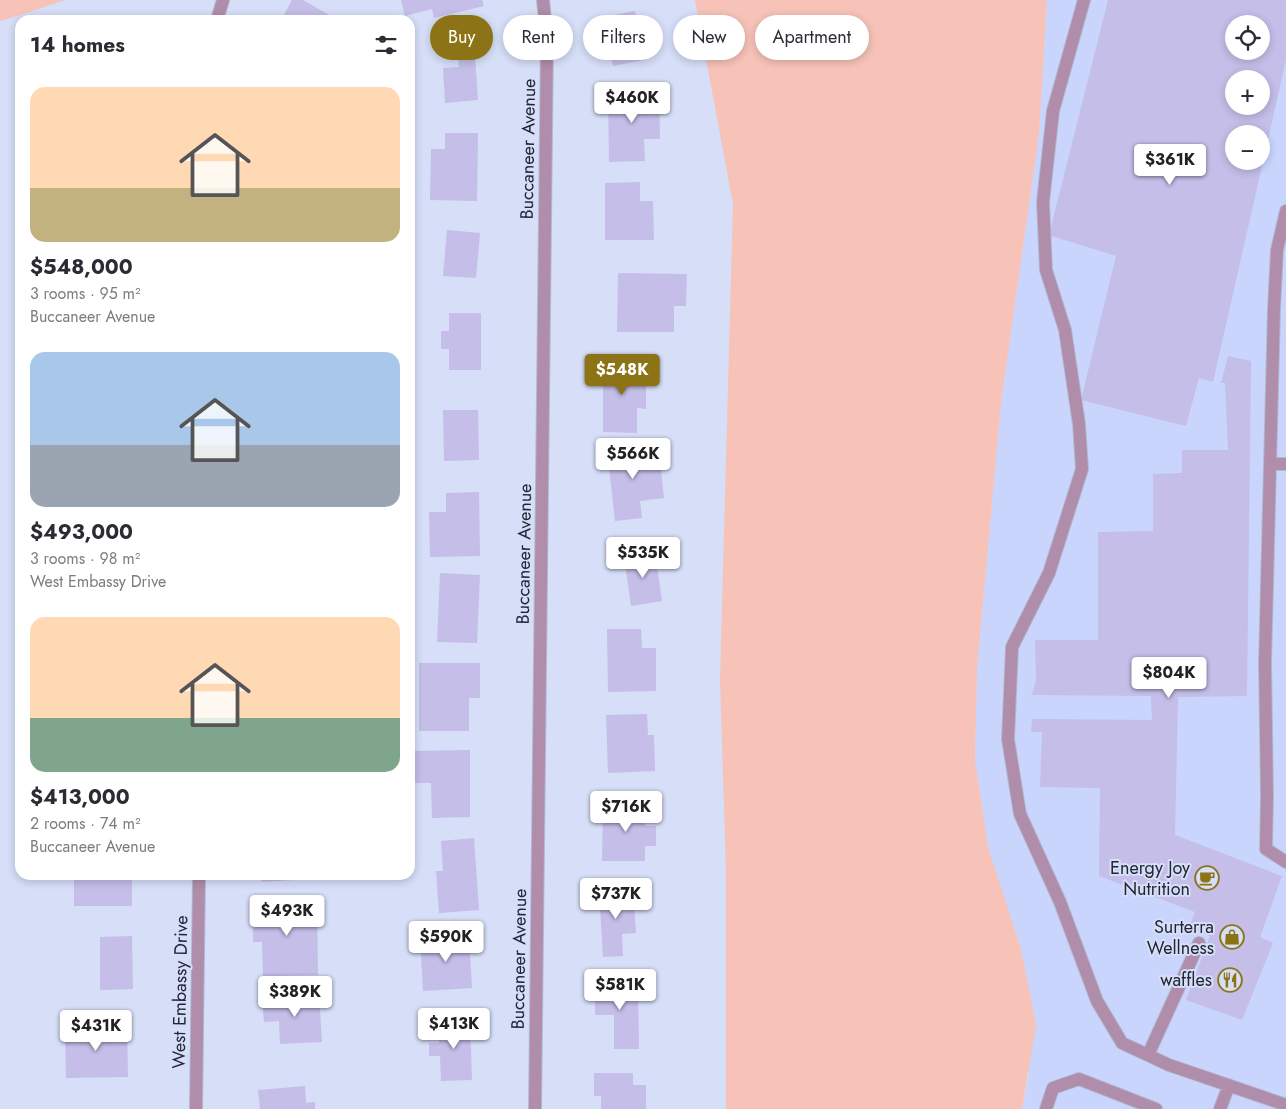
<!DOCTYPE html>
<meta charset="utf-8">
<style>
:root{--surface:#fff;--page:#f2f2f3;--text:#2b2b33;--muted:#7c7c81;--accent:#8c7316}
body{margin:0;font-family:Jost,sans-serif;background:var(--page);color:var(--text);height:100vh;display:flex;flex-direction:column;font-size:19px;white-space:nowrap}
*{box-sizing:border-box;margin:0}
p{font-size:16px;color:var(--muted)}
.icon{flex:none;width:28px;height:28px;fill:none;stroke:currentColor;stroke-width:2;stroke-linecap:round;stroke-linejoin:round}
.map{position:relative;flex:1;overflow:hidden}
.details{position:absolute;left:15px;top:15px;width:400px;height:865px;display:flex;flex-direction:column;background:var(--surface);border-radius:15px;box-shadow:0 2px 8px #0003}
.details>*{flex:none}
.top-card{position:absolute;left:430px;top:15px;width:475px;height:45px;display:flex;gap:10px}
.tools{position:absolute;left:1225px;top:15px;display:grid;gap:10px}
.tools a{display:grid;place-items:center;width:45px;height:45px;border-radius:50%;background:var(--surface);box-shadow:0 2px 8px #0003;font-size:25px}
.price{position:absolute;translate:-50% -42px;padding:0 11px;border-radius:5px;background:#fff;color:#222;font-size:16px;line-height:32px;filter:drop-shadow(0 1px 2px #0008)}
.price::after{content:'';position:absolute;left:50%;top:30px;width:15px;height:11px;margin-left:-8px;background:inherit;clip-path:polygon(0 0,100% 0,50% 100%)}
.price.current{background:var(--accent);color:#fff}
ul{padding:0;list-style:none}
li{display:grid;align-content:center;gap:10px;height:265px;padding:0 15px}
li span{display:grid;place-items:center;height:155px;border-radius:15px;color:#555}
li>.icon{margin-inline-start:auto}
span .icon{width:90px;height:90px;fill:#fffc;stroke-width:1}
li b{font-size:21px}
h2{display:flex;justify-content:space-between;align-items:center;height:60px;padding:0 15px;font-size:21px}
.chip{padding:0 18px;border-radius:22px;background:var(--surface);box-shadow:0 2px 8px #0003;font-size:18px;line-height:45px}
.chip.current{background:var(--accent);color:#fff}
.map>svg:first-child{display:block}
.built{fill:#c9d5fc;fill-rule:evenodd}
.green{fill:#f7c2b7}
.building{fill:#c4bee8;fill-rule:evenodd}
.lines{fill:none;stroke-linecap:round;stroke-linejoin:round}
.lane-casing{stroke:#b2b9d1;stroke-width:14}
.street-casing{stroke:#b2b9d1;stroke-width:14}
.lane{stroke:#b08daa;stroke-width:12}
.street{stroke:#b08daa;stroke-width:12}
.labels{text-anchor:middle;stroke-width:4;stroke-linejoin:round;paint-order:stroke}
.street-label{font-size:18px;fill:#212535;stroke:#d6def8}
.poi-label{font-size:18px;fill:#212535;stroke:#d6def8;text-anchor:end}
</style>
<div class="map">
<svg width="1286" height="1109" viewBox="0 0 1286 1109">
<rect width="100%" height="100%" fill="#d6def8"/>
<path class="built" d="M 1047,0 L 1286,0 L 1286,1109 L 1022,1109 L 1029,1075 L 1021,949 L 988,847 L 975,760 L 977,669 L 1001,403 L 1039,133 ZM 1234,24 L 1261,24 L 1261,51 L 1234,51 ZM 1234,79 L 1261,79 L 1261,106 L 1234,106 ZM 1234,134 L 1261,134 L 1261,161 L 1234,161 Z"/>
<path class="green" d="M 0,0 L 65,0 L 20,15 L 0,21 Z
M 695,0 L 1047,0 L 1039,133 L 1001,403 L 977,669 L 975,760 L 988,847 L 1021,949 L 1036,1025 L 1022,1109 L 726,1109 L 726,870 L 720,680 L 733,204 Z"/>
<path class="building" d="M 292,0 L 303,0 L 331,16 L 329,20 L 281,20 Z
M 401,0 L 482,0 L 484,6 L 434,18 L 432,9 L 405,16 Z
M 1108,0 L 1286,0 L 1286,60 L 1213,382 L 1199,378 L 1186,426 L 1081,400 L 1116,256 L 1049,235 ZM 1234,24 L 1261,24 L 1261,51 L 1234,51 ZM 1234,79 L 1261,79 L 1261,106 L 1234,106 ZM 1234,134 L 1261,134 L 1261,161 L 1234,161 Z
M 635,11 L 645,60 L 613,66 L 603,17 Z
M 475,56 L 478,100 L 445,103 L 443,68 L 459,67 L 458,57 Z
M 659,91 L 660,139 L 644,139 L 645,161 L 609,162 L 608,93 Z
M 445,133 L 478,133 L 477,201 L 430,200 L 431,149 L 445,149 Z
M 640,182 L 640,201 L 653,201 L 654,240 L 605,240 L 605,183 Z
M 447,230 L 480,233 L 476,278 L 443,276 Z
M 618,273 L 687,274 L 686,306 L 674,306 L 674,332 L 617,332 Z
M 449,313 L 481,313 L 481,370 L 449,370 L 449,349 L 441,349 L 441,331 L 449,331 Z
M 1228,356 L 1251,361 L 1247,696 L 1178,697 L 1175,835 L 1282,876 L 1260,937 L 1273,943 L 1242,1020 L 1186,1000 L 1210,936 L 1189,928 L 1195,912 L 1099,876 L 1100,788 L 1040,787 L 1042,732 L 1031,732 L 1032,719 L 1152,720 L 1151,696 L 1032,695 L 1036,680 L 1035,640 L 1098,640 L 1098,532 L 1153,531 L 1153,474 L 1182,473 L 1182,450 L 1228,450 L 1225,383 L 1221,383 Z
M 603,359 L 637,359 L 637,383 L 646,383 L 646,409 L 637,408 L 637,433 L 603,432 Z
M 443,410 L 478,410 L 479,460 L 444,461 Z
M 648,445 L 650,461 L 660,460 L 664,498 L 640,501 L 642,518 L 615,521 L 607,449 Z
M 479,492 L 480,556 L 430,557 L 429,512 L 446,512 L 446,493 Z
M 655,552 L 662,601 L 631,606 L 624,556 Z
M 440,573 L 480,575 L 477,643 L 437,642 Z
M 607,629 L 641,629 L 642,648 L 656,648 L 656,691 L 608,692 Z
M 419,663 L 480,663 L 480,698 L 469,698 L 469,731 L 419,731 Z
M 647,714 L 648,735 L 654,735 L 655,771 L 608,773 L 606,715 Z
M 470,750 L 470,817 L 432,818 L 431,783 L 410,783 L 410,751 Z
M 603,804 L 646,805 L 645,826 L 656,826 L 656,846 L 645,846 L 645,861 L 602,861 Z
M 474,838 L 479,910 L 439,913 L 436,871 L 443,871 L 441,841 Z
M 74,875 L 132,875 L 132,906 L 74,906 Z
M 261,875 L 309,875 L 309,879 L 262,882 Z
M 633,889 L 636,933 L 622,934 L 623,956 L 603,957 L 599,891 Z
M 317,901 L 318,975 L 263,976 L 262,942 L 253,942 L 253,902 Z
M 469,935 L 472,988 L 423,991 L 420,937 Z
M 132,936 L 133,989 L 100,990 L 100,937 Z
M 638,982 L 639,1049 L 614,1049 L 614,1015 L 595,1015 L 595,983 Z
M 319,994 L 322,1042 L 280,1044 L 279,1021 L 264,1022 L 262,998 Z
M 470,1020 L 472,1080 L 441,1081 L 440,1056 L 429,1056 L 429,1043 L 439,1043 L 438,1021 Z
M 127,1027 L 128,1077 L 66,1078 L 65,1028 Z
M 594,1073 L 633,1073 L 633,1085 L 646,1085 L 646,1109 L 601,1109 L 601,1096 L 594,1096 Z
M 305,1086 L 306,1103 L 315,1102 L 315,1109 L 260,1109 L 258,1090 Z"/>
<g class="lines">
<g class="lane-casing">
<path id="lane" d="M 1084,0 L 1053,111 L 1043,202 L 1046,270 L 1065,330 L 1079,424 L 1082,469 L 1049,573 L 1012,647 L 1008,739 L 1020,814 L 1060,902 L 1097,1001 L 1122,1043 L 1169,1065 L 1286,1105
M 1286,211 L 1277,250 L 1274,308 L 1265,663 L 1267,795 L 1266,849 L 1286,862
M 1270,464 L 1286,464
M 1148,1055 L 1199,943
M 1046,1109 L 1053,1088 L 1079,1079 L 1156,1109
M 1220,1109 L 1229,1085"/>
</g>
<g class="street-casing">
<path id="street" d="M 217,20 L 223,0
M 196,1109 L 199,875
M 535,1109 L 547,40 L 543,0"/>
</g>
<use href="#lane" class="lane"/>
<use href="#street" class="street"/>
</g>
<defs>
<g id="cafe-ring" transform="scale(1.25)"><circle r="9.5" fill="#d6def8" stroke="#8c7316" stroke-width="1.5"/><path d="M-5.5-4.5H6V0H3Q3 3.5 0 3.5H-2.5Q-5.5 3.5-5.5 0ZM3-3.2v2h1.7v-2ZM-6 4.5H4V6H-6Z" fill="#8c7316"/></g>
<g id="shop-ring" transform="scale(1.25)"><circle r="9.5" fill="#d6def8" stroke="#8c7316" stroke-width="1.5"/><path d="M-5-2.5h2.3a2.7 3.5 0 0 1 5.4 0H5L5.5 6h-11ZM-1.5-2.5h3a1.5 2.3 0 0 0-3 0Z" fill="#8c7316"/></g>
<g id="restaurant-ring" transform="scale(1.25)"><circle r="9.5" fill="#d6def8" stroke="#8c7316" stroke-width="1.5"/><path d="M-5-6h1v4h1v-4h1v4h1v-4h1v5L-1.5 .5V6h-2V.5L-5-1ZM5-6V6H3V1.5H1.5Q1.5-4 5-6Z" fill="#8c7316"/></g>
</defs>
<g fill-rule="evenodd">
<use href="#cafe-ring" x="1207" y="878"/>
<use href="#shop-ring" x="1232" y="937"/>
<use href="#restaurant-ring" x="1230" y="980"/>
</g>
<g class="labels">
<g class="street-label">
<text transform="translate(528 149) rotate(-89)" y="6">Buccaneer Avenue</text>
<text transform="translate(524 554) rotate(-89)" y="6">Buccaneer Avenue</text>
<text transform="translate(519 959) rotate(-89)" y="6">Buccaneer Avenue</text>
<text transform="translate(180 992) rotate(-89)" y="6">West Embassy Drive</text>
</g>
<g class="poi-label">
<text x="1190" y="874">Energy Joy<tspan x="1190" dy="21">Nutrition</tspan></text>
<text x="1214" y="933">Surterra<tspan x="1214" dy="21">Wellness</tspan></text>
<text x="1212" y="986">waffles</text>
</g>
</g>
</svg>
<div class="tools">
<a><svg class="icon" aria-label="locate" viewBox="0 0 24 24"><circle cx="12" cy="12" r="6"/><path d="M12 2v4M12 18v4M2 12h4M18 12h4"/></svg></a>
<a>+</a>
<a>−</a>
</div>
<b class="price" style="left:632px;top:124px">$460K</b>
<b class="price" style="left:1170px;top:186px">$361K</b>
<b class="price current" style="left:622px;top:396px">$548K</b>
<b class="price" style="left:633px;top:480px">$566K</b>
<b class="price" style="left:643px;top:579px">$535K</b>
<b class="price" style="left:1169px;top:699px">$804K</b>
<b class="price" style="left:626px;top:833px">$716K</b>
<b class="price" style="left:616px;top:920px">$737K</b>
<b class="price" style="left:287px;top:937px">$493K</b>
<b class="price" style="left:446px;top:963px">$590K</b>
<b class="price" style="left:620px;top:1011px">$581K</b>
<b class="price" style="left:295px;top:1018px">$389K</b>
<b class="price" style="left:454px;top:1050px">$413K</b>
<b class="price" style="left:96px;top:1052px">$431K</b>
<div class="top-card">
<a class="chip current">Buy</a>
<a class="chip">Rent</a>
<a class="chip">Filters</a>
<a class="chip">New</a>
<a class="chip">Apartment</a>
</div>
<section class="details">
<h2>14 homes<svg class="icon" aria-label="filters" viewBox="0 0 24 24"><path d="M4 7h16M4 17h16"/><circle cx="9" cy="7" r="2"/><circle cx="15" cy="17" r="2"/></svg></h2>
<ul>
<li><span style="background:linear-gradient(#ffd9b3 65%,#c2b280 0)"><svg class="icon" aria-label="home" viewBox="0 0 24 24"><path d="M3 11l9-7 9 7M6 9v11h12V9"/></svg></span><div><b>$548,000</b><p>3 rooms · 95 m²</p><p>Buccaneer Avenue</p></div></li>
<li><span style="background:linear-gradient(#a9c7e8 60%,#9aa5b1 0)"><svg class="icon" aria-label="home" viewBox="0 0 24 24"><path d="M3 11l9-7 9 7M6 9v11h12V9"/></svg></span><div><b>$493,000</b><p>3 rooms · 98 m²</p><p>West Embassy Drive</p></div></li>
<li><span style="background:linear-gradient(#ffd9b3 65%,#7fa58c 0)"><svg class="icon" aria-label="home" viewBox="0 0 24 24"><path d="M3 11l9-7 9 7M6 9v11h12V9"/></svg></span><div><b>$413,000</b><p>2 rooms · 74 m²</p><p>Buccaneer Avenue</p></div></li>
</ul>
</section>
</div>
